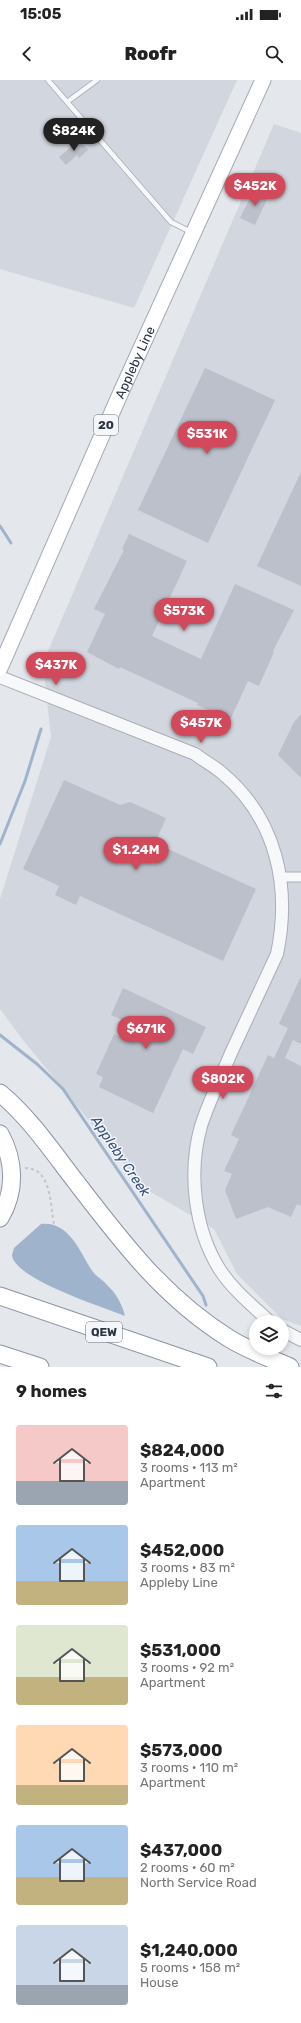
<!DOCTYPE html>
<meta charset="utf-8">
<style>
:root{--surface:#fff;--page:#f2f2f2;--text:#222;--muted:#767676;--accent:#d1495b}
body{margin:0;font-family:Rubik,sans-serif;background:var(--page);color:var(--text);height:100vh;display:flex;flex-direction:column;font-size:15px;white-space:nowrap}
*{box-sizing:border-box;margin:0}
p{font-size:13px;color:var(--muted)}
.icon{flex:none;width:22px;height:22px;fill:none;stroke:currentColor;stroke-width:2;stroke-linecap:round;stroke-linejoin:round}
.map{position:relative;height:1287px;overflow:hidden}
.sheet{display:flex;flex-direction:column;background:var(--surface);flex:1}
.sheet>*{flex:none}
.tools{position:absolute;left:249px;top:1235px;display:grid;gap:8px}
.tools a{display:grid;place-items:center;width:40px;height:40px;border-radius:50%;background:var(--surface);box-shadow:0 2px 6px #0003;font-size:20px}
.price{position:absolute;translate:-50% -34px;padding:0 9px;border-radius:14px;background:var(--accent);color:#fff;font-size:13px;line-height:26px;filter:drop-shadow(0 1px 2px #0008)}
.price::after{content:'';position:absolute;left:50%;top:24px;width:12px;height:9px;margin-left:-6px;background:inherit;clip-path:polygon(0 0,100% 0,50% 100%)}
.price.on{background:#222;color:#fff}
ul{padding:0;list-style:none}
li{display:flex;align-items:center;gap:12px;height:100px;padding:0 16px}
li span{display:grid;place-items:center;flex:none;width:112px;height:80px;border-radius:4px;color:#555}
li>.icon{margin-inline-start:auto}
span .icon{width:48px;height:48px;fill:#fffc;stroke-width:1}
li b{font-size:17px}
h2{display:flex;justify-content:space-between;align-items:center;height:48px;padding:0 16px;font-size:17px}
.status{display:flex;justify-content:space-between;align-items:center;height:28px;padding:0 20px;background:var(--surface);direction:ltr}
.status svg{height:11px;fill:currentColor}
header{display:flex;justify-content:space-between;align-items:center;height:52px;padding:0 16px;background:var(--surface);font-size:18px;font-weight:800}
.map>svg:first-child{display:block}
.built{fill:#d2d6de}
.water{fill:#9fb4cc}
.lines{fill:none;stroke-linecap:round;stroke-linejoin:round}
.stream{stroke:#9fb4cc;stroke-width:3}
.building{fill:#bbc0ca}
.service-casing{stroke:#a9aeb7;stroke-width:6}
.minor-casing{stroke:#a9aeb7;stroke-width:11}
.tertiary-casing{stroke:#a9aeb7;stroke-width:14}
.primary-casing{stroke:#a3abb8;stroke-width:17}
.motorway-casing{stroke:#8b94a3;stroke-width:19}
.path{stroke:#c2c5cb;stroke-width:2;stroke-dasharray:3 3;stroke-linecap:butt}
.service{stroke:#f7f8fa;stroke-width:4.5}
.minor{stroke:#f7f8fa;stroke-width:9}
.tertiary{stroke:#f7f8fa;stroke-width:12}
.primary{stroke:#fff;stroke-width:15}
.motorway{stroke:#fff;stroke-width:17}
.labels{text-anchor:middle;stroke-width:3;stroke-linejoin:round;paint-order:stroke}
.shield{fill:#f4f6f9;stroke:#676e7b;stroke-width:1}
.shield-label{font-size:12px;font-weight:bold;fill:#2b3445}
.street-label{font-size:13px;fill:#2b3445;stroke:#f4f6f9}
.water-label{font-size:14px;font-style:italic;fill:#34527a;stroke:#f4f6f9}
</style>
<div class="status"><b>15:05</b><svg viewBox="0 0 49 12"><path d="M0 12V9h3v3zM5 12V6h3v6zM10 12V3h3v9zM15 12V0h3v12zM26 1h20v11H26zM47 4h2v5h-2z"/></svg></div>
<header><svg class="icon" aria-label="back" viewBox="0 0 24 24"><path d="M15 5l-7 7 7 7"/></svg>Roofr<svg class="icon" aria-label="search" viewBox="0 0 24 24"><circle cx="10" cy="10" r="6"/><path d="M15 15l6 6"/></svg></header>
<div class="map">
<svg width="301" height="1287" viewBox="0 0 301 1287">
<rect width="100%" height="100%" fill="#e4e7ec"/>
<path class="built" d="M 0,0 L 237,0 L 134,228 L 0,189 Z
M 274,44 L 301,53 L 301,1246 L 282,1239 L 237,1194 L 214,1149 L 144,1108 L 23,960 L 0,929 L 0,819 L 51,657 L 43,583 Z"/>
<path class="water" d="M 41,1144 C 70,1141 80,1173 93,1192 C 97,1197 103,1200 107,1205 C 116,1213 122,1224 125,1236 C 103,1227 14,1199 12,1175 L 14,1168 Z"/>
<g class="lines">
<path class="stream" d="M 0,446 L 11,463
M 0,764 L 25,701 L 41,649
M 0,955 L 37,984 L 63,1009 L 203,1216 L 206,1225"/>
</g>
<path class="building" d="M 79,60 L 88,70 L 79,78 L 77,75 L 66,85 L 59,77 Z
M 255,108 L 269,115 L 255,145 L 240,138 Z
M 205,288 L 275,320 L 208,463 L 138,430 Z
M 301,392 L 301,506 L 257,486 Z
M 129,454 L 187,481 L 152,556 L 171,565 L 201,579 L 235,504 L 294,530 L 273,571 L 274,572 L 259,606 L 248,601 L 231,638 L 217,632 L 217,634 L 197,625 L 198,623 L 120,587 L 119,589 L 87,572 L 105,534 L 94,529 L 124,470 L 122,469 Z
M 301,634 L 301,698 L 278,675 L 294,642 Z
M 64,700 L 120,725 L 130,722 L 166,738 L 155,763 L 256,809 L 223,881 L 80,816 L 76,825 L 55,815 L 59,806 L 23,789 Z
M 301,896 L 301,964 L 293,960 L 285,978 L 301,986 L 301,1126 L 297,1124 L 291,1137 L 268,1127 L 236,1139 L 225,1110 L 232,1094 L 224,1091 L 239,1059 L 231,1055 L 268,975 L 274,978 L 288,948 L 279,944 Z
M 123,908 L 206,947 L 193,974 L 183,969 L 153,1033 L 99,1007 L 103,997 L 96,994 L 114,954 L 122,958 L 129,943 L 111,935 Z"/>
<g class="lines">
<g class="service-casing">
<path id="service" d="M 48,0 L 171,142 L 191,152
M 67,22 L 97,0"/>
</g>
<g class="minor-casing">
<path id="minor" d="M 280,797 L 301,797"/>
</g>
<g class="tertiary-casing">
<path id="tertiary" d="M 0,597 L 195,674 C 204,681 214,686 222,693 C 277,739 291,807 277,874 C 262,907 246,940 231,973 C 221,997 209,1021 201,1046 C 188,1092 194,1149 220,1190 C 233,1210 253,1226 270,1242
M 282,1250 L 301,1260"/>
</g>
<g class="primary-casing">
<g id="primary">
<path id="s1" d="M 0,588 L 121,312 L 263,0"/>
</g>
</g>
<g class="motorway-casing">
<path id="motorway" d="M 0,1013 C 30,1038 52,1071 76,1102 C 122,1162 164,1218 230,1259 C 248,1270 270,1278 290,1287
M 0,1054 C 15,1081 16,1111 0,1138
M 0,1216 L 208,1287
M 0,1274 L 40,1287"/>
</g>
<path class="path" d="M 25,1088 C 52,1088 50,1125 54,1144"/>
<use href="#service" class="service"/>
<use href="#minor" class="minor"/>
<use href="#tertiary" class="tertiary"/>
<use href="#primary" class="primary"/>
<use href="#motorway" class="motorway"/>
</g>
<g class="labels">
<g class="shield">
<rect x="94" y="335" width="24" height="20" rx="3"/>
<rect x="86" y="1242" width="36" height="20" rx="3"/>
</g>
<g class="shield-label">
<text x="106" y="349">20</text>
<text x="104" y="1256">QEW</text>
</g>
<g class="street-label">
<text dy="5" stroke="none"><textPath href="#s1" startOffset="334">Appleby Line</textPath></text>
</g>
<g class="water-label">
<text transform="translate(121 1076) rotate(56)" y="5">Appleby Creek</text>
</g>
</g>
</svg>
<div class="tools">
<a><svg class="icon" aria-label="layers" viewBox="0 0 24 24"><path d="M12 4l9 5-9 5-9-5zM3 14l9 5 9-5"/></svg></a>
</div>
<b class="price on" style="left:74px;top:72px">$824K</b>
<b class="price" style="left:255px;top:127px">$452K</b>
<b class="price" style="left:207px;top:375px">$531K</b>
<b class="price" style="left:184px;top:552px">$573K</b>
<b class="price" style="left:56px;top:606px">$437K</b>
<b class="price" style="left:201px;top:664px">$457K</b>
<b class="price" style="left:136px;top:791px">$1.24M</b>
<b class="price" style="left:146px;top:970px">$671K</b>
<b class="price" style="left:223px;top:1020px">$802K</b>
</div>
<section class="sheet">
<h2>9 homes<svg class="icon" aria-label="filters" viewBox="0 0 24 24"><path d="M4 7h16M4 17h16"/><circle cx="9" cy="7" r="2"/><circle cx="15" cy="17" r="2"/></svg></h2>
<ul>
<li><span style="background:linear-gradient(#f6c9c9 70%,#9aa5b1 0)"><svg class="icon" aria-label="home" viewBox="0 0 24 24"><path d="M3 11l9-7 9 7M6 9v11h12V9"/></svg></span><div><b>$824,000</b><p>3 rooms · 113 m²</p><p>Apartment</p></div></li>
<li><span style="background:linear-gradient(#a9c7e8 70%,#c2b280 0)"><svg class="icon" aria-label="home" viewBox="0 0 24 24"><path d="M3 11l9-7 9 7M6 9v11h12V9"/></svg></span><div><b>$452,000</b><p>3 rooms · 83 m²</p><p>Appleby Line</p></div></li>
<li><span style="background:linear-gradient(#dfe7d0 65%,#c2b280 0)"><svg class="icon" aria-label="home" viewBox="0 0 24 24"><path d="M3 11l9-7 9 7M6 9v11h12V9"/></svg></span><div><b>$531,000</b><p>3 rooms · 92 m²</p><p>Apartment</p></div></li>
<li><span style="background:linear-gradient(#ffd9b3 75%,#c2b280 0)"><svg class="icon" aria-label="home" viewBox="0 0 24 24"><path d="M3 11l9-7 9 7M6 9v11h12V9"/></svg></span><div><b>$573,000</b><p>3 rooms · 110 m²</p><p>Apartment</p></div></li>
<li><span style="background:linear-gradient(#a9c7e8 65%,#c2b280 0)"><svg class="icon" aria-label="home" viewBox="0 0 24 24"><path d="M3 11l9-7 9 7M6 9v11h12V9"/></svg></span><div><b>$437,000</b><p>2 rooms · 60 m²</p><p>North Service Road</p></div></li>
<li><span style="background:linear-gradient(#c9d6e8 75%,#9aa5b1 0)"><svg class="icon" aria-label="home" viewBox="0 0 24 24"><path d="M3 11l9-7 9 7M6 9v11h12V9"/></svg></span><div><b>$1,240,000</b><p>5 rooms · 158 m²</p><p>House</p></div></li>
</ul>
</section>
